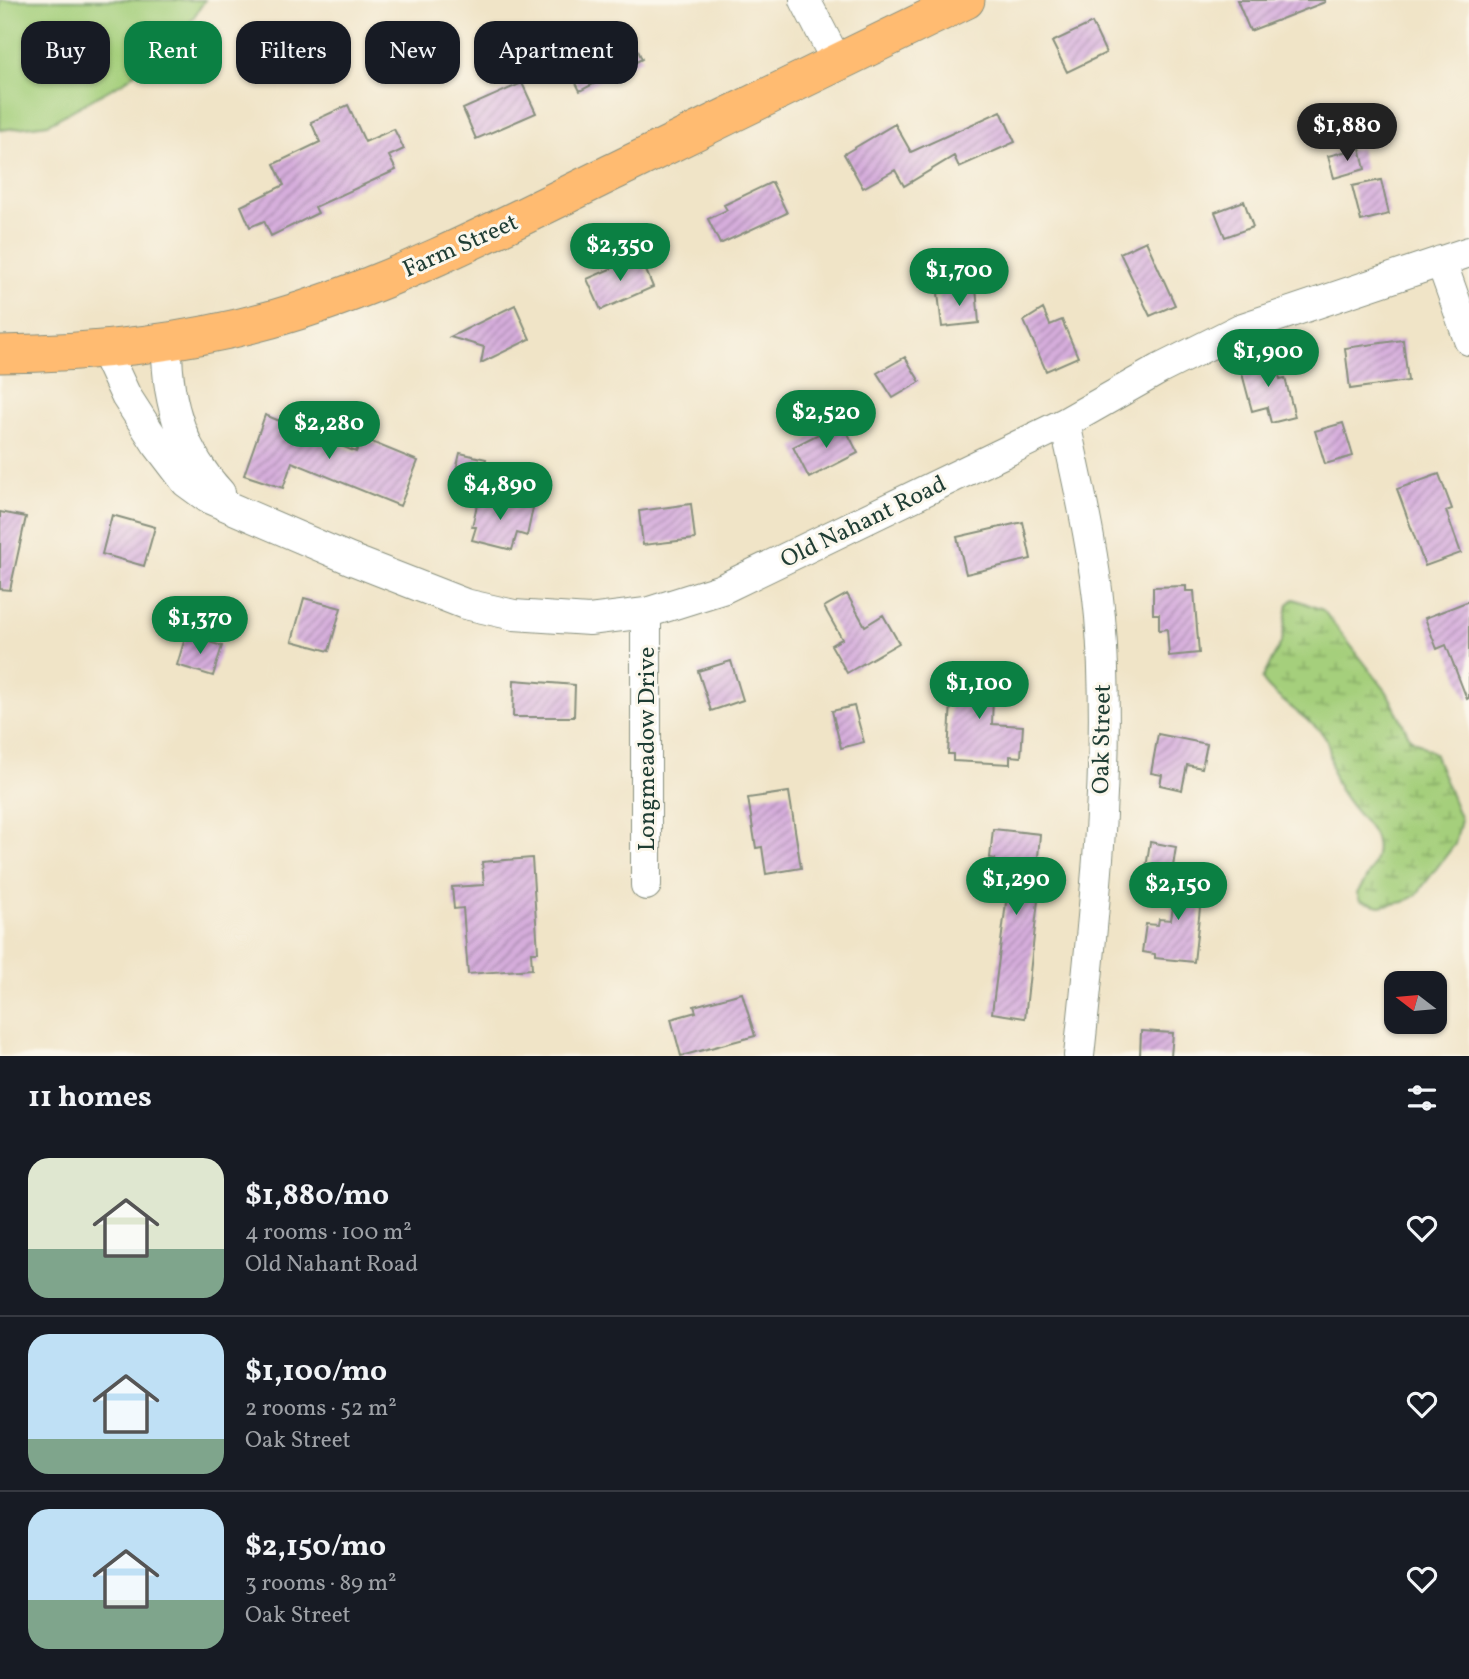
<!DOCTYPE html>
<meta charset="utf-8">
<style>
:root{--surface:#171b24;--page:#242831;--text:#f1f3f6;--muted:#9ea1a6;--line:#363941;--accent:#0b8043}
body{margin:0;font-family:Vollkorn,serif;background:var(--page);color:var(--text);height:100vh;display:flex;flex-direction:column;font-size:26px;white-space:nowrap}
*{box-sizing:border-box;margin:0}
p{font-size:23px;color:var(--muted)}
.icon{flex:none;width:38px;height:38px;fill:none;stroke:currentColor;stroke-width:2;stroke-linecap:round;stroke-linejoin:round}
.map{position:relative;height:1056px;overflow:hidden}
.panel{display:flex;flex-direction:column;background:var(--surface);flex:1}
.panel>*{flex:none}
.banner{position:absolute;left:21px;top:21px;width:700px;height:63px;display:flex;gap:14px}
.needle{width:46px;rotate:286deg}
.controls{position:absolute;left:1384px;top:971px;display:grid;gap:14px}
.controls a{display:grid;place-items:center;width:63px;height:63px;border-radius:14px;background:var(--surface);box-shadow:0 2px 5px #0004;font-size:35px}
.price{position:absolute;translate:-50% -60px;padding:0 16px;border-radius:24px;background:var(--accent);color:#fff;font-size:23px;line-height:46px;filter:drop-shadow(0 2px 4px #0008)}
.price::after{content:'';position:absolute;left:50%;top:42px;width:21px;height:16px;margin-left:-10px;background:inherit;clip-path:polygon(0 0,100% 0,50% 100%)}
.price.active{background:#222;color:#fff}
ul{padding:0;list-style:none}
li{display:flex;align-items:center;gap:21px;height:175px;padding:0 28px}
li+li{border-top:2px solid var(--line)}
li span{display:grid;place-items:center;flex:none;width:196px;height:140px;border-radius:21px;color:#555}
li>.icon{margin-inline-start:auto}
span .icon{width:84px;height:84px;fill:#fffc;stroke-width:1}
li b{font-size:30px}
h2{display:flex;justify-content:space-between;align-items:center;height:84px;padding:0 28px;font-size:30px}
.tag{padding:0 24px;border-radius:21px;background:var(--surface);box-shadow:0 2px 5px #0004;font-size:24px;line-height:63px}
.tag.active{background:var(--accent);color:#fff}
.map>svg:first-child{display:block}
.grass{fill:#a5cf7b;stroke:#628658;stroke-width:2}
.wetland{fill:url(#wetland-marsh);stroke:#628658;stroke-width:2}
.building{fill:url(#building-hatch)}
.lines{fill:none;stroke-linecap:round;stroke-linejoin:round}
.minor-casing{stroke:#88907e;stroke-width:32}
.major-casing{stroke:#88907e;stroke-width:39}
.minor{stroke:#fff;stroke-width:30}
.major{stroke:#ffbb71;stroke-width:37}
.labels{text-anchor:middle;stroke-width:6;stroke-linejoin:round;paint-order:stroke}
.street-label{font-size:24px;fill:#1f3d34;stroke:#fbf7ec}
</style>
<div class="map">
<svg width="1469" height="1056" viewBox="0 0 1469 1056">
<defs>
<pattern id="wetland-marsh" width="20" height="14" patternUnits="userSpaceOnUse" patternTransform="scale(1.75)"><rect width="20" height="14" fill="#a5cf7b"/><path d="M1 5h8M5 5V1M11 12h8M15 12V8" fill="none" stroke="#86a966"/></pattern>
<pattern id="building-hatch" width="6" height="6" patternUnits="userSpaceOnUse" patternTransform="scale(1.75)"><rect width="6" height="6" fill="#d6addc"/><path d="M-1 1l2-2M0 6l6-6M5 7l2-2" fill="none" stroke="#ad8eb3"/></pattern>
</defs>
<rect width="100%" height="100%" fill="#fbf7ec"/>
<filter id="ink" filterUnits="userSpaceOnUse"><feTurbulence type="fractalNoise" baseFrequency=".0143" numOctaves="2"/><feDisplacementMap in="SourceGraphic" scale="14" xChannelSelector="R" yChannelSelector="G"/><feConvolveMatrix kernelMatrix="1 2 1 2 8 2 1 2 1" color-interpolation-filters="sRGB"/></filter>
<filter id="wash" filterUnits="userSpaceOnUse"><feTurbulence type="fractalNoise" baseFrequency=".00686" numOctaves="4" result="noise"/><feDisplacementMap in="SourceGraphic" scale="28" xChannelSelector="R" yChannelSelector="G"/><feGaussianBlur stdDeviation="1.57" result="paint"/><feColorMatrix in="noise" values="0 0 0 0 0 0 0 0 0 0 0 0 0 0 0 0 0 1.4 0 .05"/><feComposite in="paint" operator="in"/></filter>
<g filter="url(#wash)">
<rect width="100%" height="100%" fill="#f0e4c7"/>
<path class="grass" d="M 0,0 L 205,0 L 185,30 L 125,81 L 48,124 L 0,130 Z"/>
<path class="wetland" d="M 1294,599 L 1323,610 L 1387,692 L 1410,738 L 1434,753 L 1461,820 L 1455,844 L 1416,895 L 1404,902 L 1380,906 L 1360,901 L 1357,893 C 1401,830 1361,832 1336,783 C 1328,767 1334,746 1321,732 C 1305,716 1271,695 1262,679 L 1282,641 L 1288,604 Z"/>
<g id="blocks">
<path class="building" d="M 1237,0 L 1325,0 L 1325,2 L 1250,31 Z
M 1092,23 L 1106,53 L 1067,72 L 1052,42 Z
M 626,26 L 642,59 L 580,91 L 563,57 Z
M 522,83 L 536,113 L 476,139 L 463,109 Z
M 348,105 L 365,142 L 394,129 L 404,149 L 389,156 L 396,170 L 315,207 L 318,213 L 271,236 L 264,221 L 250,227 L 241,206 L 284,185 L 274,164 L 320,142 L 311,122 Z
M 1001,111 L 1015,142 L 959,167 L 954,156 L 904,186 L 895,170 L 863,188 L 844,154 L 895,124 L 911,152 Z
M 1360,148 L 1365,169 L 1334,178 L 1328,156 Z
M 1381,180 L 1389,214 L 1361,221 L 1352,186 Z
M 772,182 L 787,213 L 720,244 L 708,219 L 727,210 L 724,205 Z
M 1244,201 L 1253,227 L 1225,237 L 1215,212 Z
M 1146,241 L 1175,305 L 1150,316 L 1120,253 Z
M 640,256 L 653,287 L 601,310 L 587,279 Z
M 976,288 L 979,323 L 942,327 L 938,293 Z
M 515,305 L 530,339 L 481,363 L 484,347 L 450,337 Z
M 1043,309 L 1050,325 L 1062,320 L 1078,357 L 1046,371 L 1024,321 Z
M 1403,340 L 1408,381 L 1350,389 L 1345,348 Z
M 1274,356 L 1280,379 L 1285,378 L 1295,417 L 1271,423 L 1267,407 L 1252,411 L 1240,366 Z
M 905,357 L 920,382 L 893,398 L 877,373 Z
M 265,415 L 356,452 L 362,438 L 418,461 L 400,506 L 292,462 L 283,488 L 244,475 Z
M 842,422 L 858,453 L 809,478 L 793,447 Z
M 1343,423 L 1353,456 L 1325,464 L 1315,431 Z
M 460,453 L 486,459 L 480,486 L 454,479 Z
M 1439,474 L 1452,509 L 1446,511 L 1461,553 L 1425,566 L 1397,489 Z
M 479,496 L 533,508 L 527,536 L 517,533 L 512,550 L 472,540 L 476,527 L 472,527 Z
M 691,504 L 695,539 L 643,545 L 639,511 Z
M 0,512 L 26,517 L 10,590 L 0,589 Z
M 112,515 L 155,527 L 144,566 L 102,554 Z
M 1023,522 L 1031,559 L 966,574 L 957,537 Z
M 1186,586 L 1186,591 L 1194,591 L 1199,653 L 1169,656 L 1167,629 L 1159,630 L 1159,614 L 1153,614 L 1153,587 Z
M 847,594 L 865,626 L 883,615 L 899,643 L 847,673 L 831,645 L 842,639 L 824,607 Z
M 304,598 L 341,608 L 329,651 L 292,641 Z
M 1469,601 L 1469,698 L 1467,699 L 1446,645 L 1437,649 L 1425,618 Z
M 186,635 L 222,646 L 213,676 L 177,665 Z
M 731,661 L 743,700 L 711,711 L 698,671 Z
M 953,667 L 994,669 L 992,724 L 1023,726 L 1021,757 L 1010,756 L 1010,764 L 953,761 L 953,754 L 948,754 Z
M 514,680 L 575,685 L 574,717 L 513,717 Z
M 854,706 L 864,742 L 841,748 L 832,711 Z
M 1158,734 L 1207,744 L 1202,768 L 1187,765 L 1182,790 L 1160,785 L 1162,775 L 1151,773 Z
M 789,792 L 801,868 L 766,874 L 762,847 L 756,848 L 748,798 Z
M 993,829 L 1040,834 L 1036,881 L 1040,882 L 1025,1018 L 992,1013 L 1009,879 L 993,877 L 995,859 L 990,858 Z
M 1150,842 L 1176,847 L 1172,873 L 1146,868 Z
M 532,858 L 538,952 L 531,952 L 532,969 L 468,974 L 463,908 L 454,909 L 452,887 L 484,885 L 482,862 Z
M 1179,869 L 1204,872 L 1194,962 L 1155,958 L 1155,954 L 1142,952 L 1146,924 L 1158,925 L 1159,919 L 1171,920 Z
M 742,993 L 755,1036 L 681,1056 L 671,1019 L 696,1012 L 694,1006 Z
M 1141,1031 L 1173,1033 L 1171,1056 L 1140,1056 Z"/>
</g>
</g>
<g filter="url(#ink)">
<use href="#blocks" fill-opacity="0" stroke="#88907e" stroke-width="2"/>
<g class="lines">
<g class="minor-casing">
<path id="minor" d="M 805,0 L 837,62
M 1441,261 L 1469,340
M 167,342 C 166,399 181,451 220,493
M 105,351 L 126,396 L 157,444 L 186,482 L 208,498 L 350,559 L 465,604 L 514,615 L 589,620 L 646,613 L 722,589 L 1065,423 L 1160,369 L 1240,329 L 1469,252
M 1065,423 C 1079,488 1094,551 1100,617 C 1112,763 1094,911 1079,1056
M 646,885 L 646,613"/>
</g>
<g class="major-casing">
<path id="major" d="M 0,354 C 102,353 204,342 302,310 C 410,275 513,221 615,171 C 732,114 849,56 966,0"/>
</g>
<use href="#minor" class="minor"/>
<use href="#major" class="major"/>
</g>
</g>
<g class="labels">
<g class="street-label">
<text transform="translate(460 245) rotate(-24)" y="8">Farm Street</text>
<text transform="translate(863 521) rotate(-26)" y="8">Old Nahant Road</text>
<text transform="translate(1101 739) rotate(-89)" y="8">Oak Street</text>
<text transform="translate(646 749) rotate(-90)" y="8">Longmeadow Drive</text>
</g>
</g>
</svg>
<div class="controls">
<a><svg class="needle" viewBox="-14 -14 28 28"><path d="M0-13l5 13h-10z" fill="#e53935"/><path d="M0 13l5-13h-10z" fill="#9ea1a6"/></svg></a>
</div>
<b class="price active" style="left:1347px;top:163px">$1,880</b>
<b class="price" style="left:620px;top:283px">$2,350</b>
<b class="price" style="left:959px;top:308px">$1,700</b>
<b class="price" style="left:1268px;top:389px">$1,900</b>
<b class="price" style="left:826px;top:450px">$2,520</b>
<b class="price" style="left:329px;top:461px">$2,280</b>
<b class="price" style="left:500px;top:522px">$4,890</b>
<b class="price" style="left:200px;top:656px">$1,370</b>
<b class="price" style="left:979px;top:721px">$1,100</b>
<b class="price" style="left:1016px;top:917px">$1,290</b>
<b class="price" style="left:1178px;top:922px">$2,150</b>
<div class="banner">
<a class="tag">Buy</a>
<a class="tag active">Rent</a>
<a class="tag">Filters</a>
<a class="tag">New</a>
<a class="tag">Apartment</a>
</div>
</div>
<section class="panel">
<h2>11 homes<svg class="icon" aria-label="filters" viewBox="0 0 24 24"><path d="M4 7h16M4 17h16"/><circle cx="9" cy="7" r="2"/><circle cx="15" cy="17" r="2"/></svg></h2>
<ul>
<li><span style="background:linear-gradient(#dfe7d0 65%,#7fa58c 0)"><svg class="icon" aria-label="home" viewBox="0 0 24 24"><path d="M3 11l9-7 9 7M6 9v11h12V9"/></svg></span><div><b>$1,880/mo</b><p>4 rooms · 100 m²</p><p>Old Nahant Road</p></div><svg class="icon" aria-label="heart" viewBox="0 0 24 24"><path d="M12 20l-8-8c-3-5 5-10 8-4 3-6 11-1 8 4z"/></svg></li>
<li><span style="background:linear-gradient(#bfe0f5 75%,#7fa58c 0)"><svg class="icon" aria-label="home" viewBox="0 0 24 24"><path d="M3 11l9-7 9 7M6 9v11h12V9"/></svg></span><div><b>$1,100/mo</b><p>2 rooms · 52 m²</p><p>Oak Street</p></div><svg class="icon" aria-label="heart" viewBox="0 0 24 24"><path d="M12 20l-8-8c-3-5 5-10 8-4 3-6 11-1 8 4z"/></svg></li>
<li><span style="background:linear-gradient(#bfe0f5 65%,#7fa58c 0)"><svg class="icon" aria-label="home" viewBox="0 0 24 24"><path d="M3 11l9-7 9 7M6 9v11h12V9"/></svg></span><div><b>$2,150/mo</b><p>3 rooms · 89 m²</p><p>Oak Street</p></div><svg class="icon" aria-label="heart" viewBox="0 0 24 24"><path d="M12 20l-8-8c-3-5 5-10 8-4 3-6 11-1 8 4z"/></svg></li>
</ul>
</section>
